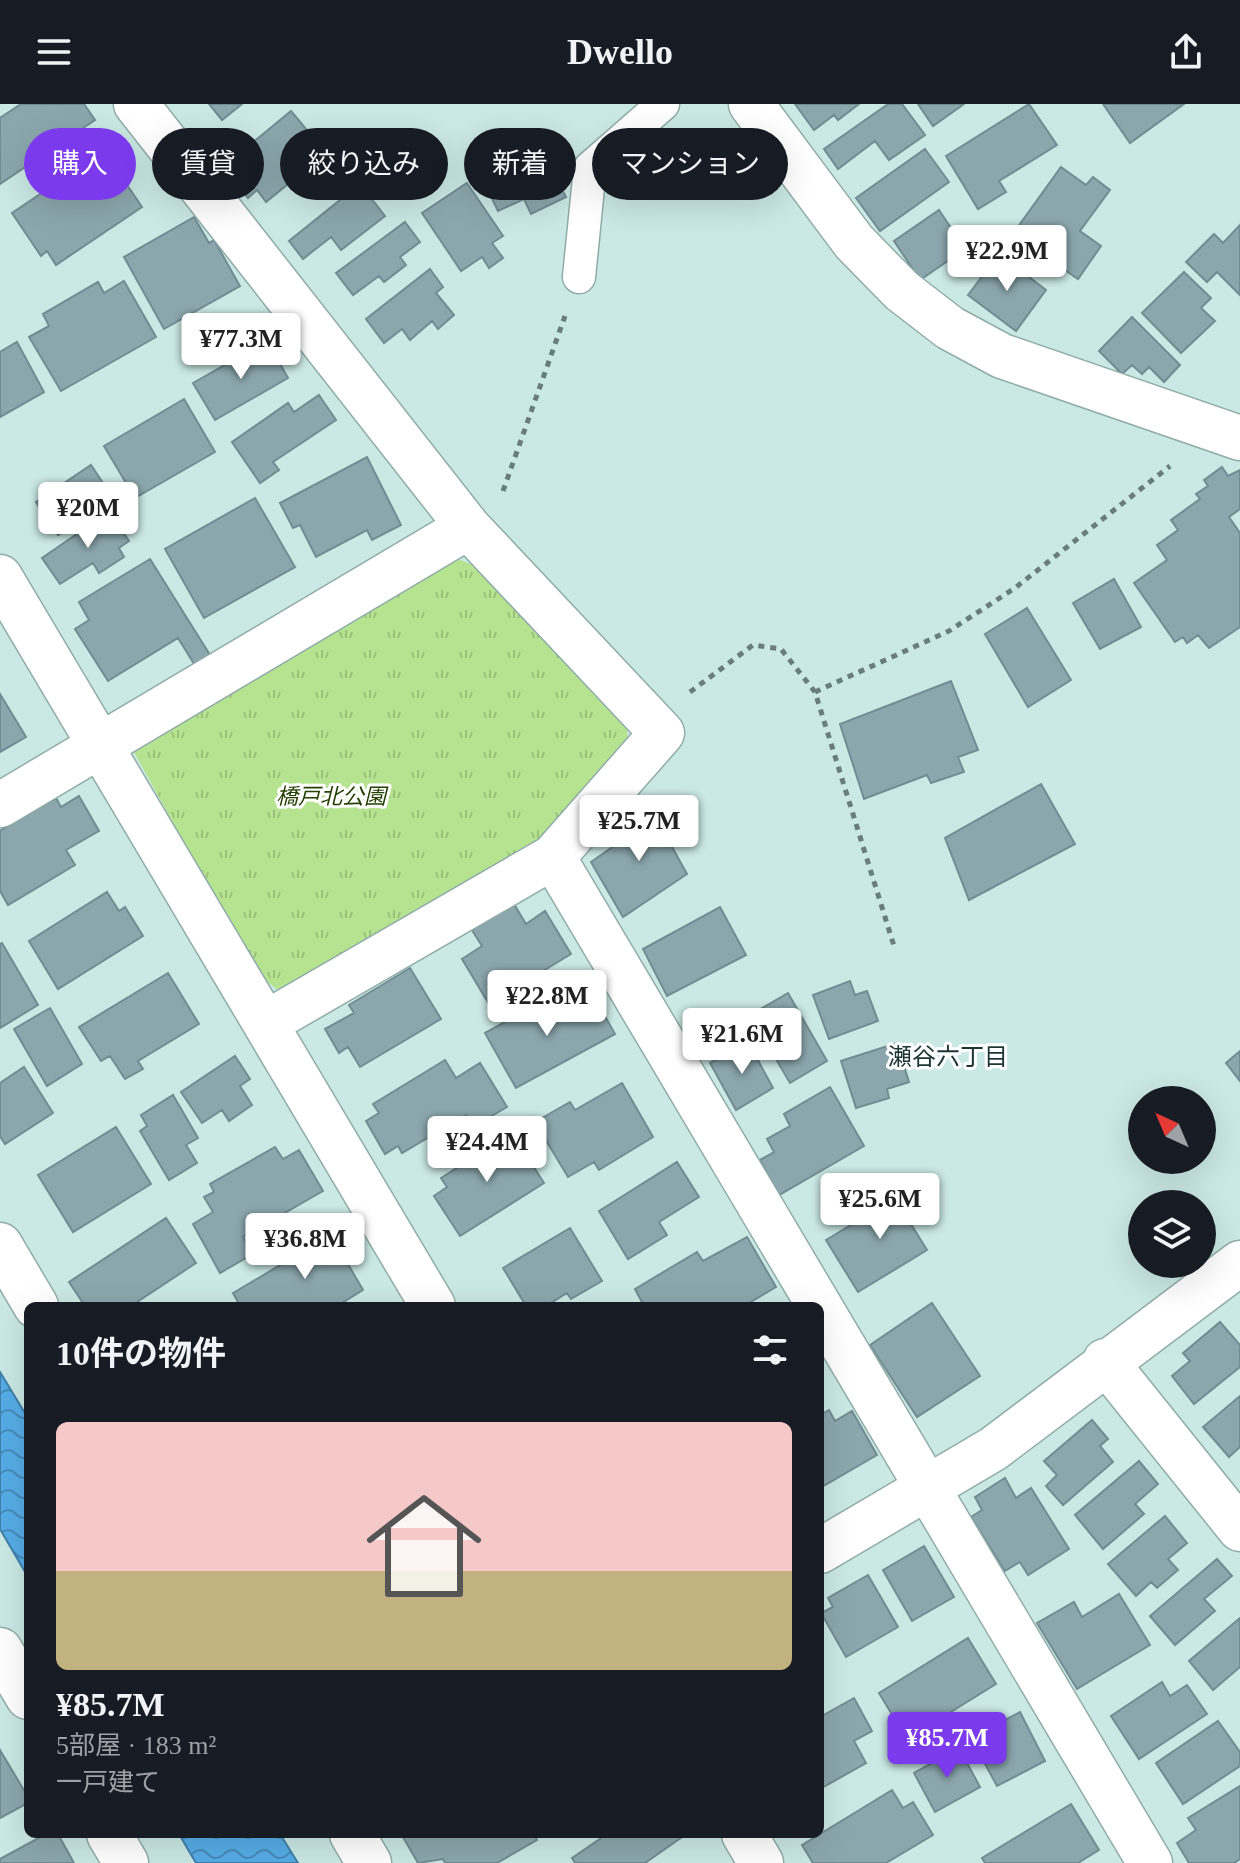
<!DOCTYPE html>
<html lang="ja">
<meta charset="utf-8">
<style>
:root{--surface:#171b24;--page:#242831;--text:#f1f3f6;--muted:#9ea1a6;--accent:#7c3aed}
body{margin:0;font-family:"Times New Roman","Noto Sans JP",serif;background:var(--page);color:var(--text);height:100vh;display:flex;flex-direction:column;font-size:30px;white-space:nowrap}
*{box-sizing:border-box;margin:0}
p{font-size:26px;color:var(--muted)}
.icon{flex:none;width:44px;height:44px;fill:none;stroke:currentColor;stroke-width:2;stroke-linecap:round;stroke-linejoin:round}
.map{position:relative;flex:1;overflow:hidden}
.sheet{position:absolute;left:24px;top:1198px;width:800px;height:536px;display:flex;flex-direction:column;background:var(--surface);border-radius:12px;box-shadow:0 8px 32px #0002}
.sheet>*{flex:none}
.top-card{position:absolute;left:24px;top:24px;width:800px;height:72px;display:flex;gap:16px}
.needle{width:52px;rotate:316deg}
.tools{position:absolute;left:1128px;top:982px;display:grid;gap:16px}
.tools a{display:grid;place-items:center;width:88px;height:88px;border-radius:50%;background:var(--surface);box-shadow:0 8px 32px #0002;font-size:40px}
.price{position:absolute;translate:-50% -68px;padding:0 18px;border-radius:8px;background:#fff;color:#222;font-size:26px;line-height:52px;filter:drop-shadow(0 2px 4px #0008)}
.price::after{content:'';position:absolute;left:50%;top:48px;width:24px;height:18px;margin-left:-12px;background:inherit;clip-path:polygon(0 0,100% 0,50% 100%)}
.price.selected{background:var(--accent);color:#fff}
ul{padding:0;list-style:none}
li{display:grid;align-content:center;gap:16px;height:424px;padding:0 32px}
li span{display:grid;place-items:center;height:248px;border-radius:12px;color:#555}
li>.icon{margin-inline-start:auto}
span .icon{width:144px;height:144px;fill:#fffc;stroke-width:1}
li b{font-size:34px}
h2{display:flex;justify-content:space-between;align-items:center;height:96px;padding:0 32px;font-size:34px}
.tag{padding:0 28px;border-radius:36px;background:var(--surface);box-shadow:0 8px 32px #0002;font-size:28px;line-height:72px}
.tag.selected{background:var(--accent);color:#fff}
header{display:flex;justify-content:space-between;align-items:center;height:104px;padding:0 32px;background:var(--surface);font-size:36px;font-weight:600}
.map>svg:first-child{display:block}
.park{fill:url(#park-tufts)}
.water{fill:url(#water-waves);stroke:#4080a9;stroke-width:2}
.building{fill:#8ba7ad;stroke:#718c92;stroke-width:2}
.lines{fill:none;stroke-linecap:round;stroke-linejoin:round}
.service-casing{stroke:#90aca8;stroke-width:35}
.minor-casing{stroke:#90aca8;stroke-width:47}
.path{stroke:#697d7b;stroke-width:5;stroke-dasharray:6 6;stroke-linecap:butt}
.service{stroke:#fff;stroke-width:32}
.minor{stroke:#fff;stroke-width:44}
.labels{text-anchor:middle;stroke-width:6;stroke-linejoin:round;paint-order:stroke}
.park-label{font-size:22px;font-style:italic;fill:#254002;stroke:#fff}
.neighbourhood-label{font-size:24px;fill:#1d3633;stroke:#fff}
</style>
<header><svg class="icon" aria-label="menu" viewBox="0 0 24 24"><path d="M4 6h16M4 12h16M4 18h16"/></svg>Dwello<svg class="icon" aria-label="share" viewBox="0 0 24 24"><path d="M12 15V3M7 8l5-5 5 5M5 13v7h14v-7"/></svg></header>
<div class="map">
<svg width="1240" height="1759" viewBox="0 0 1240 1759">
<defs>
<pattern id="park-tufts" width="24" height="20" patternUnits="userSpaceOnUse" patternTransform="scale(2)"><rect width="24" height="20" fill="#b6e38f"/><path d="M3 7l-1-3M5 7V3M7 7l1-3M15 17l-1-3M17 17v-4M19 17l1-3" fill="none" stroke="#9bc27b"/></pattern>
<pattern id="water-waves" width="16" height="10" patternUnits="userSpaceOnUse" patternTransform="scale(2)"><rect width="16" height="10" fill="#56ace7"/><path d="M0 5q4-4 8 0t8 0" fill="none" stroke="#468bba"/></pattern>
</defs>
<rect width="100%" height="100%" fill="#cae8e4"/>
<path class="park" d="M 453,453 L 485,466 L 627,625 L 628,644 L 558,728 L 283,890 L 256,869 L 129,639 Z"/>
<path class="water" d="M 0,1268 L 28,1314 L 28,1473 L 0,1425 Z
M 179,1730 L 280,1730 L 298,1759 L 196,1759 Z"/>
<path class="building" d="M 21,0 L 84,0 L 95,16 L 0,80 L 0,14 Z
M 209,0 L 242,0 L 222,16 Z
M 795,0 L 859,0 L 838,16 L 834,11 L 814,26 Z
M 888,0 L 902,0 L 925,31 L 889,56 L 875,37 L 838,65 L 824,45 Z
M 918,0 L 964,0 L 933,22 Z
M 1029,0 L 1057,41 L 999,77 L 1006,88 L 978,105 L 946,52 Z
M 1103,0 L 1184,0 L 1130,39 Z
M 291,7 L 326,49 L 266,98 L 257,86 L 248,94 L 223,63 Z
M 540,42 L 566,93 L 531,110 L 524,95 L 498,107 L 481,72 Z
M 925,45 L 949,78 L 880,127 L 856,94 Z
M 104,47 L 142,103 L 56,161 L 47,147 L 41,152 L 12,109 Z
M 1061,63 L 1086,81 L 1093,73 L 1110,86 L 1080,127 L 1101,142 L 1078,175 L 1049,155 L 1038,170 L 1002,145 Z
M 467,79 L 503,132 L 492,139 L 503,154 L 489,164 L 482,153 L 461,167 L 422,109 Z
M 360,80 L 385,112 L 341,146 L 331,133 L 303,155 L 289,137 Z
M 939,106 L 965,145 L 920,176 L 894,137 Z
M 194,113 L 209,139 L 214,136 L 240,182 L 164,225 L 124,153 Z
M 405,118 L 420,138 L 400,153 L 406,161 L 384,178 L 379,172 L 353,191 L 336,169 Z
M 1240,121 L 1240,191 L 1217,168 L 1207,178 L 1186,158 L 1214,130 L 1223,139 Z
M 999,150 L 1046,186 L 1016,227 L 968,191 Z
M 430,165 L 443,183 L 436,189 L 454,211 L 438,225 L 432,217 L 410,236 L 402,225 L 384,239 L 366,215 Z
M 1184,168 L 1211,194 L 1201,204 L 1215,217 L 1181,249 L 1142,209 Z
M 124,177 L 156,233 L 61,287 L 29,233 L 49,222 L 43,210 L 98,178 L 104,189 Z
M 1132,213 L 1180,261 L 1164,278 L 1149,263 L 1142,270 L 1132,261 L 1122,270 L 1099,247 Z
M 267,237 L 288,274 L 215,316 L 193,279 Z
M 17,238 L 44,288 L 0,313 L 0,248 Z
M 319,291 L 336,316 L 273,358 L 279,366 L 260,379 L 232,338 L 288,299 L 294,308 Z
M 184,295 L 215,348 L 135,394 L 104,342 Z
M 367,353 L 401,421 L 372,436 L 367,426 L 316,453 L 300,421 L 293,424 L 280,399 Z
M 91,361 L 113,394 L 58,431 L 36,398 Z
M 1222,363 L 1228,372 L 1240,366 L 1240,405 L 1229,413 L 1240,429 L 1240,523 L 1209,544 L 1198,531 L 1187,539 L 1183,533 L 1175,538 L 1134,479 L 1167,456 L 1157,441 L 1178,426 L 1171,416 L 1200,395 L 1196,390 L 1208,382 L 1204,376 Z
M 255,394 L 295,463 L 204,514 L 165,445 Z
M 109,408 L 129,437 L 119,444 L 124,453 L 99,469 L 93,459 L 60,480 L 42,454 Z
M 150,455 L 210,551 L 194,560 L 178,534 L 108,577 L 75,525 L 89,516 L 79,498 Z
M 1114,475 L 1141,523 L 1100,545 L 1073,499 Z
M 1027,504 L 1071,576 L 1028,603 L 985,530 Z
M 951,577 L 978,646 L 958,653 L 964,668 L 931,679 L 927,671 L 864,695 L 840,620 Z
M 0,590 L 26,633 L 0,648 Z
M 1041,680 L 1075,740 L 969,796 L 945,734 Z
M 79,692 L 99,727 L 66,746 L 75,761 L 8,801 L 0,787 L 0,727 L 56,694 L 61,703 Z
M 641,699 L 661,723 L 687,770 L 623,813 L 591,758 L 628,732 L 620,718 Z
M 107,788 L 119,807 L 125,803 L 143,832 L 58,885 L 29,837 Z
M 514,800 L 526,820 L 545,807 L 571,850 L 489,900 L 462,855 L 482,842 L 472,826 Z
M 720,803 L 746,851 L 667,892 L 643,845 Z
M 2,839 L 38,901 L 0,924 L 0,840 Z
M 410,864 L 441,915 L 360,963 L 348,943 L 339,949 L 325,925 L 354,909 L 349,901 Z
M 168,869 L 199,920 L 138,957 L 143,965 L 125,975 L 110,952 L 101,957 L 79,923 Z
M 850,877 L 855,891 L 867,887 L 878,917 L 829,935 L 813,891 Z
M 788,889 L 827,957 L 790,979 L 750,911 Z
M 579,892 L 586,903 L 597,898 L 615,930 L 516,984 L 485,929 L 545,896 L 551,907 Z
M 50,904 L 82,960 L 47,982 L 14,925 Z
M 748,938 L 773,984 L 736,1006 L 710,959 Z
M 897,939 L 909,978 L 887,985 L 889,994 L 856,1004 L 841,957 Z
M 1240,947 L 1240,977 L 1226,959 Z
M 235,952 L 250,975 L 240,982 L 252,1001 L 229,1017 L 222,1006 L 202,1019 L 181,988 Z
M 445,956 L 456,974 L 480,959 L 507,1003 L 473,1023 L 466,1011 L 402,1049 L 398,1042 L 385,1050 L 366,1017 L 379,1009 L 373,1000 Z
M 24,963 L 53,1009 L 5,1040 L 0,1032 L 0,979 Z
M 622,979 L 653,1033 L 599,1066 L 594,1058 L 568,1073 L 535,1018 L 570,998 L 575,1006 Z
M 830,983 L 864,1042 L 779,1091 L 760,1056 L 774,1048 L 767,1035 L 790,1022 L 784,1010 Z
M 173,991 L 198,1034 L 186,1041 L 197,1059 L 169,1076 L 140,1027 L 147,1022 L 141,1011 Z
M 116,1023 L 151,1080 L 73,1128 L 38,1071 Z
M 512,1029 L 544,1079 L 460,1132 L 434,1092 L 447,1083 L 441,1074 Z
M 275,1043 L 283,1055 L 299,1046 L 323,1087 L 243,1133 L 253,1150 L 220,1169 L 193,1120 L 213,1108 L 204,1093 L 214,1088 L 210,1080 Z
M 677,1058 L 699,1093 L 659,1118 L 667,1131 L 628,1155 L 599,1107 Z
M 914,1083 L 928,1104 L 909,1117 L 927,1146 L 858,1188 L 826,1136 Z
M 166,1114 L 196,1159 L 131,1202 L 85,1202 L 69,1178 Z
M 570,1124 L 602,1177 L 571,1195 L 567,1189 L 546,1202 L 526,1202 L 503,1164 Z
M 331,1131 L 363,1186 L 337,1202 L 240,1202 L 233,1189 Z
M 747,1133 L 776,1183 L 744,1202 L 644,1202 L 635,1185 L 697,1148 L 703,1157 Z
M 932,1199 L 980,1272 L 917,1313 L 870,1241 Z
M 1220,1218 L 1240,1241 L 1240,1263 L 1194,1300 L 1172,1272 L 1190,1257 L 1183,1249 Z
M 1240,1292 L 1240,1343 L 1229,1353 L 1203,1323 Z
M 829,1306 L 835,1317 L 852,1307 L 877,1351 L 820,1384 L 820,1311 Z
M 1092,1316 L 1108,1335 L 1100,1342 L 1113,1358 L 1063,1401 L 1046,1382 L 1057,1371 L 1044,1357 Z
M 1139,1357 L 1158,1380 L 1135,1400 L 1144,1410 L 1103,1445 L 1075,1411 Z
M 1005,1374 L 1016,1394 L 1031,1384 L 1069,1445 L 1028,1471 L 1020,1458 L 1005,1467 L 971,1413 L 982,1406 L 975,1393 Z
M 1165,1412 L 1187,1439 L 1168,1455 L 1178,1466 L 1157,1484 L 1151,1478 L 1136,1492 L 1108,1460 Z
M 924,1442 L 954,1493 L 912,1517 L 883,1466 Z
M 1217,1455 L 1232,1472 L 1204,1495 L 1215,1507 L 1175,1541 L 1150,1512 Z
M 868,1471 L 898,1523 L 846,1553 L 821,1509 L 833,1503 L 828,1494 Z
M 1119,1490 L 1150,1541 L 1077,1585 L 1037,1519 L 1074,1498 L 1082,1513 Z
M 1240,1514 L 1240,1563 L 1213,1586 L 1189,1557 Z
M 968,1534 L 996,1580 L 907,1635 L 879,1589 Z
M 1162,1578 L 1170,1592 L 1187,1581 L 1207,1610 L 1139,1655 L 1111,1612 Z
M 854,1594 L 872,1627 L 854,1637 L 866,1659 L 820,1685 L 820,1613 Z
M 1020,1608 L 1045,1657 L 997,1682 L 971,1634 Z
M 1218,1617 L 1240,1648 L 1240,1662 L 1183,1700 L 1156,1659 Z
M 959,1644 L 980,1683 L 935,1708 L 914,1669 Z
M 0,1646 L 28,1693 L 28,1699 L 0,1714 Z
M 1240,1682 L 1240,1755 L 1234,1759 L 1189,1759 L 1177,1739 L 1196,1726 L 1188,1714 Z
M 892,1686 L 903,1704 L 913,1698 L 933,1731 L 886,1759 L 813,1759 L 802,1741 Z
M 1071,1700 L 1099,1746 L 1078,1759 L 985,1759 L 982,1754 Z
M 46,1730 L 58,1730 L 74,1759 L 0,1759 L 0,1755 Z
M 408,1730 L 533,1730 L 537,1736 L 497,1759 L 445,1759 L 443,1755 L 418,1759 L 403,1733 Z
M 607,1730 L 685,1730 L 685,1731 L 645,1759 L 575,1759 L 572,1754 Z"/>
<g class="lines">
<g class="service-casing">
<path id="service" d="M 579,173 L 590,64 L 663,0"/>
</g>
<g class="minor-casing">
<path id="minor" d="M 136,0 L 468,423 L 662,629 L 553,753 L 1150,1759
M 751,0 L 854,138 L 902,187 L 950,224 L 1002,252 L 1240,334
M 0,473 L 433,1202
M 0,701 L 468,423
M 266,919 L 553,753
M 0,1141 L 36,1202
M 1105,1257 L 1240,1425
M 820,1447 L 993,1345 L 1240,1159
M 0,1546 L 28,1593
M 109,1730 L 126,1759
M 352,1730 L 369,1759
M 744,1730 L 761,1759"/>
</g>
<path class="path" d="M 503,387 L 565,212
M 690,588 L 753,541 L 781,545 L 815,588 L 894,842
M 815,588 L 949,527 L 1015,484 L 1170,362"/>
<use href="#service" class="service"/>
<use href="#minor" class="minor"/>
</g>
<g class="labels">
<g class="park-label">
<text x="331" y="700">橋戸北公園</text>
</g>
<g class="neighbourhood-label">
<text x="948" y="961">瀬谷六丁目</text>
</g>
</g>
</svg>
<div class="tools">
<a><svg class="needle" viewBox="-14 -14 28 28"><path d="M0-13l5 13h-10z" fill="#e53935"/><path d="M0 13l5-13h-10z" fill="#9ea1a6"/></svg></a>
<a><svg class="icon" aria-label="layers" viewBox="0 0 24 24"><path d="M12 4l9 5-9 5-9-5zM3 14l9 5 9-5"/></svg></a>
</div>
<b class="price" style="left:1007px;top:189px">¥22.9M</b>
<b class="price" style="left:241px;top:277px">¥77.3M</b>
<b class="price" style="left:88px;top:446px">¥20M</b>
<b class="price" style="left:639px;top:759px">¥25.7M</b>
<b class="price" style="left:547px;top:934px">¥22.8M</b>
<b class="price" style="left:742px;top:972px">¥21.6M</b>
<b class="price" style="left:487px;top:1080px">¥24.4M</b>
<b class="price" style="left:880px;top:1137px">¥25.6M</b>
<b class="price" style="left:305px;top:1177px">¥36.8M</b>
<b class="price selected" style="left:947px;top:1676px">¥85.7M</b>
<div class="top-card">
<a class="tag selected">購入</a>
<a class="tag">賃貸</a>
<a class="tag">絞り込み</a>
<a class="tag">新着</a>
<a class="tag">マンション</a>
</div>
<section class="sheet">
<h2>10件の物件<svg class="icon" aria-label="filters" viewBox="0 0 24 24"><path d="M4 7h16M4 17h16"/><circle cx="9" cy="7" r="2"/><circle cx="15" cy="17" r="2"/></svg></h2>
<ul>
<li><span style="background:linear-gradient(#f6c9c9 60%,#c2b280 0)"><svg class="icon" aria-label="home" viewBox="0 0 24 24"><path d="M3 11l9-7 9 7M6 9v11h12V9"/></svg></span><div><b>¥85.7M</b><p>5部屋 · 183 m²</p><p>一戸建て</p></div></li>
</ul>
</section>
</div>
